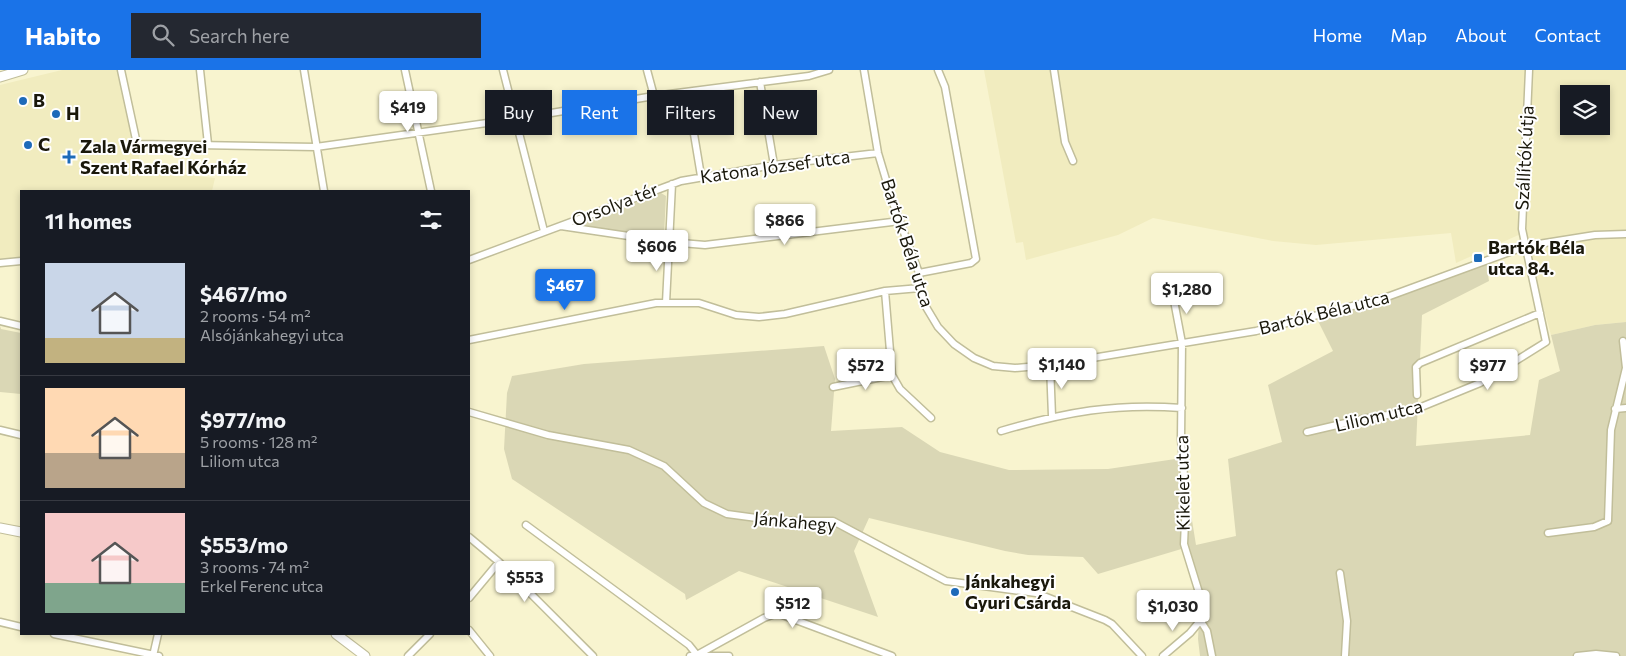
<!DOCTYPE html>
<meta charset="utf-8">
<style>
:root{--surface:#171b24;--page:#242831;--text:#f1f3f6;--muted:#9ea1a6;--line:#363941;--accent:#1a73e8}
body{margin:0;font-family:Commissioner,sans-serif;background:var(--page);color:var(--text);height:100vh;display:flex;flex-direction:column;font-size:19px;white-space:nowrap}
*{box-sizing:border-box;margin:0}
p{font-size:16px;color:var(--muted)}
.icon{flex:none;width:28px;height:28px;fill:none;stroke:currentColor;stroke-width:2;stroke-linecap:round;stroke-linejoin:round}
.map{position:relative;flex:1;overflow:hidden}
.panel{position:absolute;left:20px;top:120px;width:450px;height:445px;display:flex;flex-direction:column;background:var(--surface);border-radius:0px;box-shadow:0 2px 8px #0003}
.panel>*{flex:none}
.hud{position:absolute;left:485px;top:20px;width:475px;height:45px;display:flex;gap:10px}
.fabs{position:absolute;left:1560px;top:15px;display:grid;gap:10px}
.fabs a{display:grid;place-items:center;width:50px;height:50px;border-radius:0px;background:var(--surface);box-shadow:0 2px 8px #0003;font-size:25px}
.price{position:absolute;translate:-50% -42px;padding:0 11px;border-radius:5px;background:#fff;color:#222;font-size:16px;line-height:32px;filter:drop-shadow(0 1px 2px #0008)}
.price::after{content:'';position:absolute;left:50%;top:30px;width:15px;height:11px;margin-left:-8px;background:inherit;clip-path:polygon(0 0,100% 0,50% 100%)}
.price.on{background:var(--accent);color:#fff}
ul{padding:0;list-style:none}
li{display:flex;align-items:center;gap:15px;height:125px;padding:0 25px}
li+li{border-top:1px solid var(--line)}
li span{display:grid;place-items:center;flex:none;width:140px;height:100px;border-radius:0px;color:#555}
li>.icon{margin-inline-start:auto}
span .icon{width:60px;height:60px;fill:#fffc;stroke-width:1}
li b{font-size:21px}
h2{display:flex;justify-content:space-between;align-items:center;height:60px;padding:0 25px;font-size:21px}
.pill{padding:0 18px;border-radius:0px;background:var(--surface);box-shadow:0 2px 8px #0003;font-size:18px;line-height:45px}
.pill.on{background:var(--accent);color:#fff}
header{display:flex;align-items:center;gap:30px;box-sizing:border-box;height:70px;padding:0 25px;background:var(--accent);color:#fff}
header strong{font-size:24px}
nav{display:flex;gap:28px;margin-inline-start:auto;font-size:18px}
.search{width:350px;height:45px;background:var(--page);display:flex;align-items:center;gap:12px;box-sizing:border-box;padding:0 18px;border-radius:0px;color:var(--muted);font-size:19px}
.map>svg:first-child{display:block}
.built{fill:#f1ecbf;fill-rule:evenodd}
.green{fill:#dad7b5}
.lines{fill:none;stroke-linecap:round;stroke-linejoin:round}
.minor-casing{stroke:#c1be9a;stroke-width:9}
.tertiary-casing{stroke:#c1be9a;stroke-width:11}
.minor{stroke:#fff;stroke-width:6}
.tertiary{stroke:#fff;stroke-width:9}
.poi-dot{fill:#1d6ab9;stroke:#fff;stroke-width:2}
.labels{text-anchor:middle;stroke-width:4;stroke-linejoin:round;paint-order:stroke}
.poi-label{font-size:18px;font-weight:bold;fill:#1a180b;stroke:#fff;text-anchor:start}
.street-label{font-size:18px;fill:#1a180b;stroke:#fff}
</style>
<header>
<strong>Habito</strong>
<div class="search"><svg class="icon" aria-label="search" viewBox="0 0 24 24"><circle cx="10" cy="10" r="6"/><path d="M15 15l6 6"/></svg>Search here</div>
<nav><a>Home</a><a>Map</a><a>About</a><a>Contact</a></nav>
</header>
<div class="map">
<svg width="1626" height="586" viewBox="0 0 1626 586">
<rect width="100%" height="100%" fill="#f8f4cf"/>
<path class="built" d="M 62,0 L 118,0 L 137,74 L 141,100 L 215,108 L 212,121 L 21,121 L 21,187 L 0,189 L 0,15 Z
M 984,0 L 1626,0 L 1626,252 L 1595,255 L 1551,265 L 1523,163 L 1456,193 L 1451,163 L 1316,175 L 1273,171 L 1153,148 L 1118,165 L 1026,190 L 1023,172 L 1016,173 ZM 1569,24 L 1601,24 L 1601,56 L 1569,56 Z"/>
<path class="green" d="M 661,123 L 666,126 L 664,166 L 580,157 L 582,154 Z
M 1486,190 L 1489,211 L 1422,245 L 1416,376 L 1530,365 L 1539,310 L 1560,301 L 1551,265 L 1595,255 L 1626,252 L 1626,586 L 1200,586 L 1198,569 L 1200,531 L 1188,477 L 1098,504 L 1083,487 L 1028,485 L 1005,481 L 869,448 L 854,481 L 878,547 L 739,501 L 686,530 L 685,524 L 512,409 L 504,379 L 507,323 L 512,306 L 584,294 L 824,276 L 835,309 L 831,361 L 902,357 L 940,382 L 1009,400 L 1108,399 L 1182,388 L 1196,475 L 1236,466 L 1228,389 L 1282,372 L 1268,315 L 1333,281 L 1318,251 Z
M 0,256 L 1,259 L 21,263 L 21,324 L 0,322 Z"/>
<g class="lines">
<g class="minor-casing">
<path id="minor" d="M 121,0 L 137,74 L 316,77 L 515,49 L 654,26 L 809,6 L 829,0
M 200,0 L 208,74
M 304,0 L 324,121
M 405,0 L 431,121
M 503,0 L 544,161
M 647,0 L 654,26
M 864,0 L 878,83 L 893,133 L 919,203 L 920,218 L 926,237 L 938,257 L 954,274 L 974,288 L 993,296 L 1015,298 L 1050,295 L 1256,261 L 1387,227 L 1526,176 L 1595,165 L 1626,164
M 1054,0 L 1065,72 L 1073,91
M 760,12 L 774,95
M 687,22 L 701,106
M 561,156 L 669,172 L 705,175 L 900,151
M 469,190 L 681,111 L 774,95 L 878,83
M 0,193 L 21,191
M 919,203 L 971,193 L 976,189 L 945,17 L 938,0
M 885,221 L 892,305
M 666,233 L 672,114
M 0,251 L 21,256
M 469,270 L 656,233 L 699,233 L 736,245 L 759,247 L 785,244 L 885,221 L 920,218
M 1050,295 L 1052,346
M 892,305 L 900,319 L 931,348
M 833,317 L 892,305
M 1417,325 L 1416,297 L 1420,293 L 1540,243
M 1615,339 L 1626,338
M 469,342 L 548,365 L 629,380 L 664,396 L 704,433 L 727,444 L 778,451 L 833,451 L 946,511 L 1036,523 L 1105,550 L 1112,554 L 1142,586
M 0,360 L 21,365
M 1001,361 C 1066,342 1114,333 1182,338
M 1307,362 L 1367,348 L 1409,342 L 1480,313 L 1546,272 L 1522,159 L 1529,0
M 526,455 L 689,575 L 697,585 L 764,548 L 777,543 L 892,586
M 1548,463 L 1594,457 L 1608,451 L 1611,360 L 1626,298 L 1623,271
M 469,467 L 499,492 L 593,586
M 1340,503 L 1347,551 L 1345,586
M 469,528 L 499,492
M 1200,550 L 1207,561 L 1212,586
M 0,552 L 21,557
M 469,560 L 490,586
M 54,564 L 159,586
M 153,586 L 158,564
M 408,586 L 430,564
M 690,586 L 729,586
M 1163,586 L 1190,563 L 1200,551 L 1202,541 L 1201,529 L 1184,474 L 1186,429 L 1181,369 L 1182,273 L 1172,220
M 1577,586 L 1596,584 L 1616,586"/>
</g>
<g class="tertiary-casing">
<path id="tertiary" d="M 0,7 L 23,0
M 0,458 L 21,462
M 336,564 L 365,586"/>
</g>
<use href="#minor" class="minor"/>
<use href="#tertiary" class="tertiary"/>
</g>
<g class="poi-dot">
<circle cx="23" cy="31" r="5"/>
<circle cx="56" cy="44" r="5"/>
<circle cx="28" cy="75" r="5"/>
<path d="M66.5 79.5h5v5h5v5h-5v5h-5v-5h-5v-5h5z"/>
<rect x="1473" y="183" width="10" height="10" rx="2.5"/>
<circle cx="955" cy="522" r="5"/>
</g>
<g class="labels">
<g class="poi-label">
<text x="33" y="37">B</text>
<text x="66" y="50">H</text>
<text x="38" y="81">C</text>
<text x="80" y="83">Zala Vármegyei<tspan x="80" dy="21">Szent Rafael Kórház</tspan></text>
<text x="1488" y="184">Bartók Béla<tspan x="1488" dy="21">utca 84.</tspan></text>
<text x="965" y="518">Jánkahegyi<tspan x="965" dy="21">Gyuri Csárda</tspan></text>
</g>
<g class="street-label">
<text transform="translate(1525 88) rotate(-87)" y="6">Szállítók útja</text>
<text transform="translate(775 97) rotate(-8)" y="6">Katona József utca</text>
<text transform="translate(615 135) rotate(-21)" y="6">Orsolya tér</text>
<text transform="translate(907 173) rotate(72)" y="6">Bartók Béla utca</text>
<text transform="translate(1324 243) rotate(-14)" y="6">Bartók Béla utca</text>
<text transform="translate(1379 346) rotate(-13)" y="6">Liliom utca</text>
<text transform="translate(1183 413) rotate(-91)" y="6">Kikelet utca</text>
<text transform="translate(795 452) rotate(5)" y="6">Jánkahegy</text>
</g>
</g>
</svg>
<div class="fabs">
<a><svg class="icon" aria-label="layers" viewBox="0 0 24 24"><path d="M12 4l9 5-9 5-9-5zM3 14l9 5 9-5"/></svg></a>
</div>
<b class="price" style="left:408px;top:63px">$419</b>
<b class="price" style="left:785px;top:176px">$866</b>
<b class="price" style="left:657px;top:202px">$606</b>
<b class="price on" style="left:565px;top:241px">$467</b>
<b class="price" style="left:1187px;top:245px">$1,280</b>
<b class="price" style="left:1062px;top:320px">$1,140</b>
<b class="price" style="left:866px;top:321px">$572</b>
<b class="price" style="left:1488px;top:321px">$977</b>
<b class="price" style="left:525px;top:533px">$553</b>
<b class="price" style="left:793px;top:559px">$512</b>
<b class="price" style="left:1173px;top:562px">$1,030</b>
<div class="hud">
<a class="pill">Buy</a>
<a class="pill on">Rent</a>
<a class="pill">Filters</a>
<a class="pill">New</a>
</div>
<section class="panel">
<h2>11 homes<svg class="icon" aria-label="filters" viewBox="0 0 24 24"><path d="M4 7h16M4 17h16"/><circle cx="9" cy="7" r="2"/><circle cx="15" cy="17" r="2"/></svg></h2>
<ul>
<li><span style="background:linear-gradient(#c9d6e8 75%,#c2b280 0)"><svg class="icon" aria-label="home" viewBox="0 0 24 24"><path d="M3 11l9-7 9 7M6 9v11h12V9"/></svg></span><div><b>$467/mo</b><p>2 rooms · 54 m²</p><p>Alsójánkahegyi utca</p></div></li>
<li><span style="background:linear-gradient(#ffd9b3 65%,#b9a48a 0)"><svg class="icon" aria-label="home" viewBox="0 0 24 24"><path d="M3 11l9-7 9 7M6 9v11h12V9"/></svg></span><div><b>$977/mo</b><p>5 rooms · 128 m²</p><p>Liliom utca</p></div></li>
<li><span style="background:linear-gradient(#f6c9c9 70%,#7fa58c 0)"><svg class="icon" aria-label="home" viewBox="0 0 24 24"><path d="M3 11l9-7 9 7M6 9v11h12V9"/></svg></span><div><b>$553/mo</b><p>3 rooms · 74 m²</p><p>Erkel Ferenc utca</p></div></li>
</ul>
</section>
</div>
